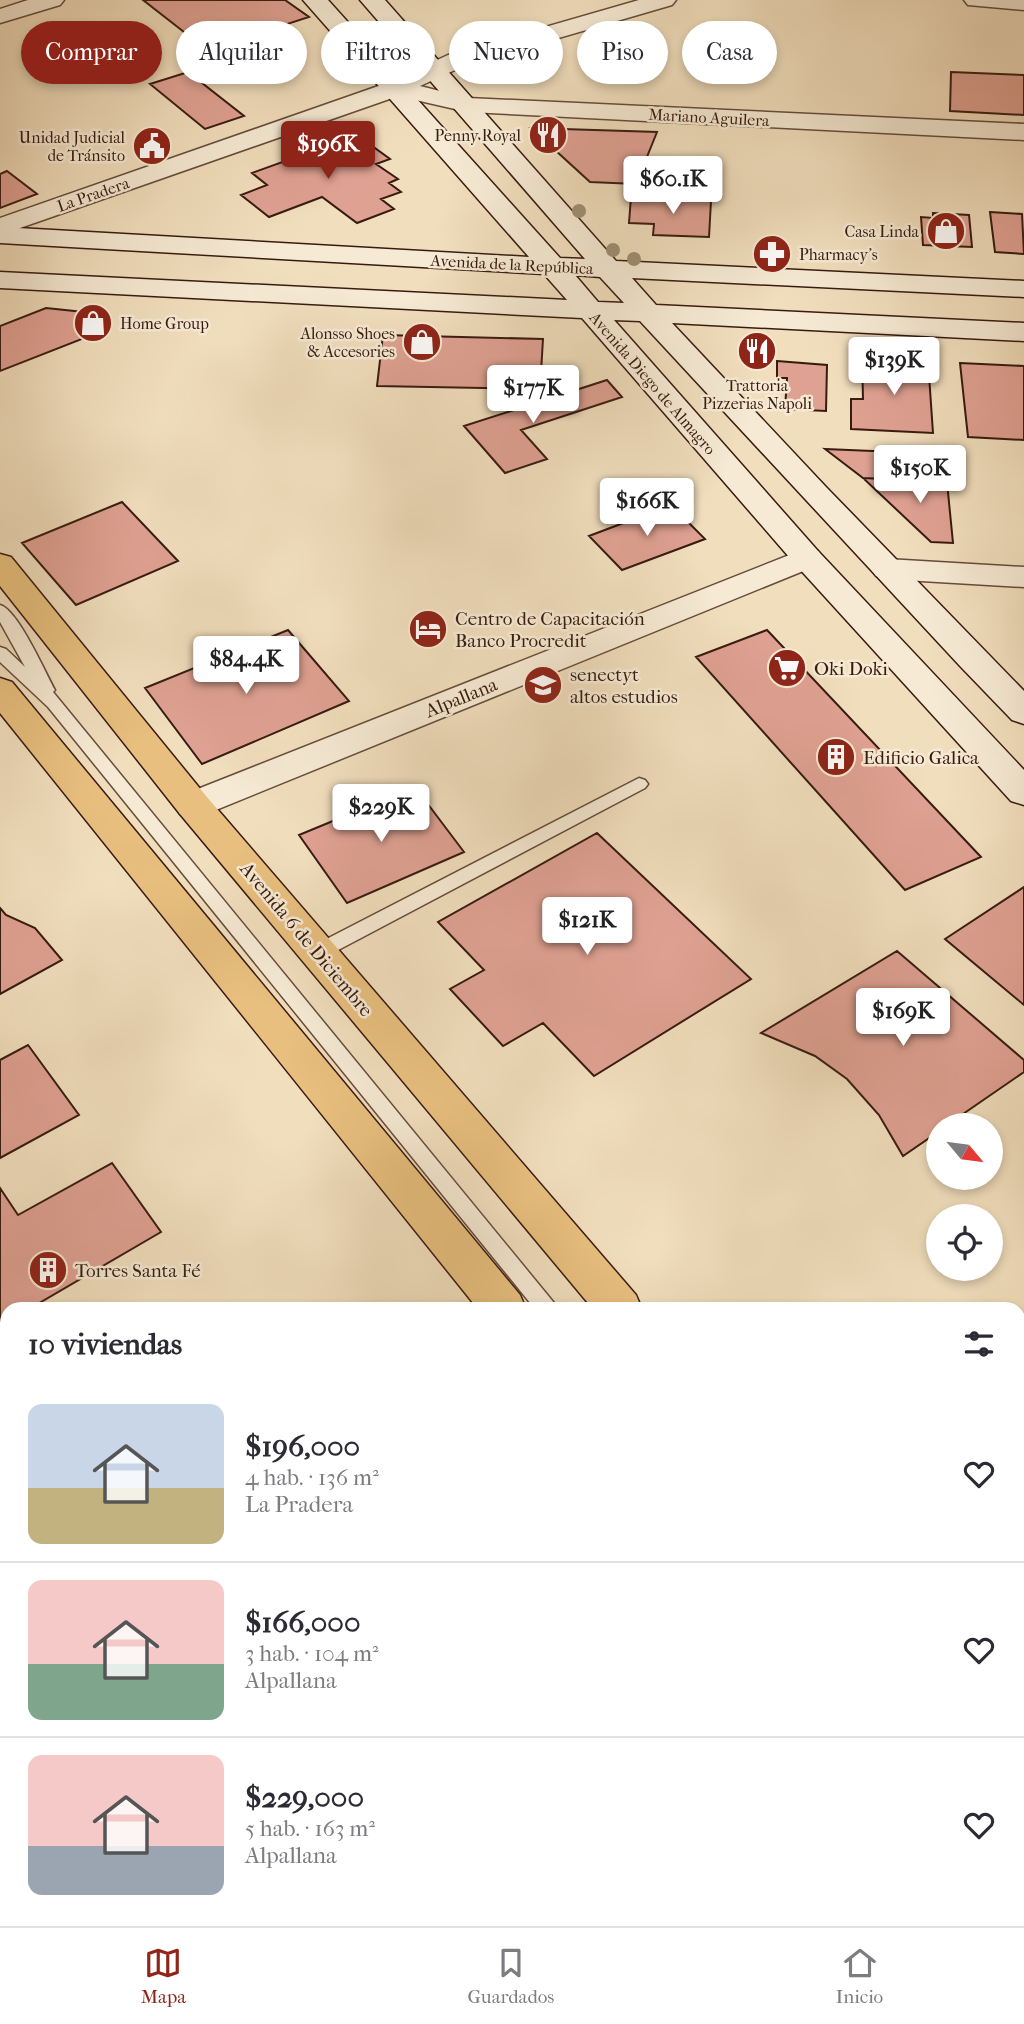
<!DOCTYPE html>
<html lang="es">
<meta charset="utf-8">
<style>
:root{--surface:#fff;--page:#f2f2f3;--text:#2b2b33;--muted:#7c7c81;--line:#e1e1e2;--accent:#8f2418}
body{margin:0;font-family:"IM FELL French Canon",serif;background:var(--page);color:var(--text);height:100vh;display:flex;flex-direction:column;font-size:26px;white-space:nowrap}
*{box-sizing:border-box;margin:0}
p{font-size:23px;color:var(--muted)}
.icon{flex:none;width:38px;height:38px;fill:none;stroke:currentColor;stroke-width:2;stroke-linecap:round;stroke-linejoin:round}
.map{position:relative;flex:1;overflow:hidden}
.sheet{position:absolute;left:0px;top:1302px;width:1026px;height:625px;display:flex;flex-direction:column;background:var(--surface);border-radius:21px 21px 0 0;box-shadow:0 4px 10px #0003}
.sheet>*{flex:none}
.hud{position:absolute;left:21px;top:21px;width:984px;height:63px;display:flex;gap:14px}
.needle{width:46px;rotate:119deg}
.tools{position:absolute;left:926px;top:1113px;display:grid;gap:14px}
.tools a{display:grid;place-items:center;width:77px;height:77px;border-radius:50%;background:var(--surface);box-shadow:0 4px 10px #0003;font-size:35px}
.price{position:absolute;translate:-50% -60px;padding:0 16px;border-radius:7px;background:#fff;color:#222;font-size:23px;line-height:46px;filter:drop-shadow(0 2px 4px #0008)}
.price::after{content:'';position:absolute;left:50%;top:42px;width:21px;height:16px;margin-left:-10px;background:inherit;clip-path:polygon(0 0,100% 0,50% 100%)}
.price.selected{background:var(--accent);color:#fff}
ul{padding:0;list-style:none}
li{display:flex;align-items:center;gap:21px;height:175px;padding:0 28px}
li+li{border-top:2px solid var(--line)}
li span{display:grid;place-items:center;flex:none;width:196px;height:140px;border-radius:14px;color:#555}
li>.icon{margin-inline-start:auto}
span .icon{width:84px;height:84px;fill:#fffc;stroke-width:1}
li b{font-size:30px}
h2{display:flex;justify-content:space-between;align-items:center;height:84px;padding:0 28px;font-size:30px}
.chip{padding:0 24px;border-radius:32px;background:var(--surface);box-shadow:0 4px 10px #0003;font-size:24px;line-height:63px}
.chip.selected{background:var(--accent);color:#fff}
.menu{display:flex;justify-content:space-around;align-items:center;height:98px;border-top:2px solid var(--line);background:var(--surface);font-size:19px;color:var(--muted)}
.menu a{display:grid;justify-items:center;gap:4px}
.menu .selected{color:var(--accent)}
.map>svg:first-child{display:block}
.building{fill:#dfa192;stroke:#381b10;stroke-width:2}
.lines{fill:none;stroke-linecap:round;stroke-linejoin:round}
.service-casing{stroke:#664c3b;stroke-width:3}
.minor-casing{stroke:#664c3b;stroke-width:3}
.tertiary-casing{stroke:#664c3b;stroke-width:3}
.secondary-casing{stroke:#381b10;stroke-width:3}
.primary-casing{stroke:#381b10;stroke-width:3}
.service{fill:#f6ead4;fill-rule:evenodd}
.minor{fill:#f6ead4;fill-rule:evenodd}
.tertiary{fill:#f6ead4;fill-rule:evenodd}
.secondary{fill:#f6ead4;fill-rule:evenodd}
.primary{fill:#e8bf7e;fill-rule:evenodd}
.tree{fill:#a08e74}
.labels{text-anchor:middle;stroke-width:5;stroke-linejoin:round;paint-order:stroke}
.far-street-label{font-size:16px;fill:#381b10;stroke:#f6ead4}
.far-poi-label{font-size:16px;fill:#381b10;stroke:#f6ead4;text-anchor:end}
.poi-label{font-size:19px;fill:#381b10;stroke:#f6ead4;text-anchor:start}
.street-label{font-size:19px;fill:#381b10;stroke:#f6ead4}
</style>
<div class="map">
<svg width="1024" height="1926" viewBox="0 0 1024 1926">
<rect width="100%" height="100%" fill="#f1debd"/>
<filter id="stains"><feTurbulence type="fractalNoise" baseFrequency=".00286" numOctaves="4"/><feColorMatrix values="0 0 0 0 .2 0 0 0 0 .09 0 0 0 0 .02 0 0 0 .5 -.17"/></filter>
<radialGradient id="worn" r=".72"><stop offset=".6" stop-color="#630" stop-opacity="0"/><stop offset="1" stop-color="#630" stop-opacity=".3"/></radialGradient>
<path class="building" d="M 143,0 L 285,0 L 309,17 L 207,50 Z
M 188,72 L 244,116 L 205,129 L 150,84 Z
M 951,72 L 1024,75 L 1024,115 L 950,111 Z
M 531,128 L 657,132 L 636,184 L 590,182 Z
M 357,135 L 390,159 L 376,164 L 398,179 L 389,183 L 401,192 L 381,199 L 394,209 L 357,223 L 322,197 L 269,217 L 241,195 L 267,185 L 252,173 Z
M 7,171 L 37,194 L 0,208 L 0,174 Z
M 631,197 L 711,201 L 709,237 L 653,235 L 654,224 L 629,223 Z
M 990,212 L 1022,214 L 1024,254 L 995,252 Z
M 933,213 L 969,215 L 972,247 L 923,245 L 921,217 L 933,218 Z
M 46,308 L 93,313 L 110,328 L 0,371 L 0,326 Z
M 383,335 L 543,339 L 540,389 L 377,386 Z
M 862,357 L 928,361 L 933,433 L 851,429 L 851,399 L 863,399 Z
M 777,361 L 827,365 L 826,411 L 785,409 L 787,378 L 777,378 Z
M 960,363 L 1024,366 L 1024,440 L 968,437 Z
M 607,380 L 622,397 L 521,430 L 547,459 L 505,473 L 464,426 Z
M 825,449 L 944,454 L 947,482 L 863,478 Z
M 863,478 L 947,482 L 953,543 L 931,542 Z
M 122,502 L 178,561 L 76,605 L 22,543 Z
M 671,505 L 705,539 L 622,570 L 589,536 Z
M 288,630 L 349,701 L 202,764 L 145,688 Z
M 767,630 L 981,857 L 905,890 L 696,657 Z
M 415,787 L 464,852 L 347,903 L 299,835 Z
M 597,833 L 751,979 L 594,1076 L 543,1023 L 503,1046 L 450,989 L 484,970 L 438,922 Z
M 1024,887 L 1024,1005 L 945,939 Z
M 0,908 L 6,915 L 35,928 L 62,960 L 0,994 Z
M 897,951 L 1024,1060 L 1024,1072 L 947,1125 L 938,1125 L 938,1132 L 903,1156 L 879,1115 L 847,1079 L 815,1056 L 761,1033 Z
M 28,1045 L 79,1115 L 0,1158 L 0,1060 Z
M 112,1163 L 161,1232 L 29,1309 L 7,1309 L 7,1322 L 0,1326 L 0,1188 L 18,1215 Z
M 1024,1533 L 1024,1562 L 1018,1557 L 1018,1537 Z
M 1018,1557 L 1024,1562 L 1024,1604 L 1018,1609 Z"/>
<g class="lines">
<g class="service-casing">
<path id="service" d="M 0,605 C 18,610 45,672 55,690 L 53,692 L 559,1309 L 535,1309 L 48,707 L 0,662 L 0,647 L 6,649 L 25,667 L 0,622 Z
M 639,778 L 645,780 L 648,784 L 645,788 L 325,957 L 318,959 L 311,957 L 308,952 L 311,947 Z
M 1018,1869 L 1024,1871 L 1024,1902 L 1018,1900 Z"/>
</g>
<g class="minor-casing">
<path id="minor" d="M 28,0 L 64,0 L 60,5 L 0,23 L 0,9 Z
M 639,0 L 676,0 L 672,5 L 466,65 L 420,86 L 468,98 L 1024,124 L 1024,140 L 468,112 L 398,96 L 0,235 L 0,218 L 387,83 L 448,55 Z
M 964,0 L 1024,0 L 1024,10 L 968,5 Z
M 807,548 L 818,551 L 823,558 L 818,565 L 206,814 L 193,818 L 180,814 L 175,805 L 180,796 Z
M 887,559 L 1024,567 L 1024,587 L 887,579 L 876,576 L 871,569 L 876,562 Z
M 1024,1356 L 1024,1398 L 1018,1400 L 1018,1358 Z"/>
</g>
<g class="tertiary-casing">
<path id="tertiary" d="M 760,1920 L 815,1920 L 812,1926 L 757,1926 Z
M 896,1920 L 951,1920 L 948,1926 L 893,1926 Z"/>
</g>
<g class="secondary-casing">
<path id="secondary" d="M 303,0 L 328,0 L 560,258 L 585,259 L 360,0 L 385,0 L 616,261 L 1024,281 L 1024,297 L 632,278 L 656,305 L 1024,323 L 1024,341 L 672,323 L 826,487 L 1024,691 L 1024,724 L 1012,720 L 960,666 L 640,321 L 614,320 L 818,551 L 1024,770 L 1024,805 L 1011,801 L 796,565 L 582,318 L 0,288 L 0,272 L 567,300 L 544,274 L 0,243 L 0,227 L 529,257 ZM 575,275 L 600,277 L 624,303 L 598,302 Z"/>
</g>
<g class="primary-casing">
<path id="primary" d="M 0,554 L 11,557 L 206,796 L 636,1295 L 642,1309 L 593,1309 L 180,814 L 0,586 Z
M 0,678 L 12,682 L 520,1295 L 526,1309 L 478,1309 L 0,713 Z
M 1018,1751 L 1024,1754 L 1024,1809 L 1018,1807 Z
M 1018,1904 L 1024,1914 L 1024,1926 L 972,1926 L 969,1920 L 1018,1920 Z"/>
</g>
<use href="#service" class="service"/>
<use href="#minor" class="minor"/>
<use href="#tertiary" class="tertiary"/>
<use href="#secondary" class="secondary"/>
<use href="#primary" class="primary"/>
</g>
<g class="tree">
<circle cx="579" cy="211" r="7"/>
<circle cx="613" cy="250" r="7"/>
<circle cx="634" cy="259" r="7"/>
</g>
<defs>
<g id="restaurant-disc" transform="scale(2.0125)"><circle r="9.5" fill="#8f2418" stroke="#f6ead4"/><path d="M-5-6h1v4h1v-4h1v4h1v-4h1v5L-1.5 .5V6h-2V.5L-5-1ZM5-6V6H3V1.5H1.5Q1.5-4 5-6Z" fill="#fff"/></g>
<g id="civic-disc" transform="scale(2.0125)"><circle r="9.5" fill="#8f2418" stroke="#f6ead4"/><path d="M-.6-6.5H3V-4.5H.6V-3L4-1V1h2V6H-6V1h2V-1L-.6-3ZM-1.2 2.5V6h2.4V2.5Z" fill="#fff"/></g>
<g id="shop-disc" transform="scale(2.0125)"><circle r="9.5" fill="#8f2418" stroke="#f6ead4"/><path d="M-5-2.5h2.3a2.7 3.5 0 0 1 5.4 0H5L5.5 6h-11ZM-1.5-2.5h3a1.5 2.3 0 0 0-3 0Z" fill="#fff"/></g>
<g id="pharmacy-disc" transform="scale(2.0125)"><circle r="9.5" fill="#8f2418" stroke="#f6ead4"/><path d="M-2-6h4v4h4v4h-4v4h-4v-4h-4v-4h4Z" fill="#fff"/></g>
<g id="hotel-disc" transform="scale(2.0125)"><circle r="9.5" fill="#8f2418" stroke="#f6ead4"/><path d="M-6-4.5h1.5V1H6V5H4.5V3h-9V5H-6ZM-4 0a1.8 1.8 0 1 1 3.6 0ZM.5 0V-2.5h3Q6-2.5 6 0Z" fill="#fff"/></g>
<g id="supermarket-disc" transform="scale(2.0125)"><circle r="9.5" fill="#8f2418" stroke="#f6ead4"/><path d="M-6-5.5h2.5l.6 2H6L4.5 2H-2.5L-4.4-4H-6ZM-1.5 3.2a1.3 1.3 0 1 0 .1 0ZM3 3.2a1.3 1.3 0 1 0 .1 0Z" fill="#fff"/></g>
<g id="school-disc" transform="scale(2.0125)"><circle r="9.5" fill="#8f2418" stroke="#f6ead4"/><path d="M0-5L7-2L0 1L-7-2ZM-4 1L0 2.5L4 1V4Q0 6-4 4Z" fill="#fff"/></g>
<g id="building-disc" transform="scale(2.0125)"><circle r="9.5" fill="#8f2418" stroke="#f6ead4"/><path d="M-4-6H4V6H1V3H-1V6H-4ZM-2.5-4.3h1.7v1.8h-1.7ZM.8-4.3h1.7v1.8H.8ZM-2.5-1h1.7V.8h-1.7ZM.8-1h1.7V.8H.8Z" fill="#fff"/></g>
</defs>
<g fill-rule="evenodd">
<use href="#restaurant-disc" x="548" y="135"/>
<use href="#civic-disc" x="152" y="146"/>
<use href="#shop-disc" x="946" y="231"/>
<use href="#pharmacy-disc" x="772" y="254"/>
<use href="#shop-disc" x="93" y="323"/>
<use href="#shop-disc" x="422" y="342"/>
<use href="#restaurant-disc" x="757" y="351"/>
<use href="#hotel-disc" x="428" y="629"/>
<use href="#supermarket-disc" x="787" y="668"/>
<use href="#school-disc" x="543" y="685"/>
<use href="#building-disc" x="836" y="757"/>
<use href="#building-disc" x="48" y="1270"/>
</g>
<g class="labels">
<g class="far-street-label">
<text transform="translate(709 117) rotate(3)" y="6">Mariano Aguilera</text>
<text transform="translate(93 194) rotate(-19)" y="6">La Pradera</text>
<text transform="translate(512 264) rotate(3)" y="6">Avenida de la República</text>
<text transform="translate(653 383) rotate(49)" y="6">Avenida Diego de Almagro</text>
</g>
<g class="far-poi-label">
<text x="521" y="141">Penny Royal</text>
<text x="125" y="143">Unidad Judicial<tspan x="125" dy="18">de Tránsito</tspan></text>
<text x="919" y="237">Casa Linda</text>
<text x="799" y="260" text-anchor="start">Pharmacy's</text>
<text x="120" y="329" text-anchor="start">Home Group</text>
<text x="395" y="339">Alonsso Shoes<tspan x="395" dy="18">&amp; Accesories</tspan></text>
<text x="757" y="391" text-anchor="middle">Trattoria<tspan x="757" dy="18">Pizzerias Napoli</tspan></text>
</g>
<g class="poi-label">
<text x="455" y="625">Centro de Capacitación<tspan x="455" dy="22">Banco Procredit</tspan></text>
<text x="814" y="675">Oki Doki</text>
<text x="570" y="681">senectyt<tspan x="570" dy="22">altos estudios</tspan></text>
<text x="863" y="764">Edificio Galica</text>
<text x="75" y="1277">Torres Santa Fé</text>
</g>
<g class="street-label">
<text transform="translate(461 697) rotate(-22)" y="7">Alpallana</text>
<text transform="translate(307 939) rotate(50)" y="7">Avenida 6 de Diciembre</text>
</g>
</g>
<rect width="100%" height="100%" filter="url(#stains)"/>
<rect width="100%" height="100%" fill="url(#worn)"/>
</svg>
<div class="tools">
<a><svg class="needle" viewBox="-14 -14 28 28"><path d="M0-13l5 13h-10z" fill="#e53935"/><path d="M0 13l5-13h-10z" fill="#7c7c81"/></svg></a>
<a><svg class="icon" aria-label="locate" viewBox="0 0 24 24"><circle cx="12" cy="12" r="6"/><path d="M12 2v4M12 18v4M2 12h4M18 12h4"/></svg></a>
</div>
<b class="price selected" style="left:328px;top:181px">$196K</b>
<b class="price" style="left:673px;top:216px">$60.1K</b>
<b class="price" style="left:894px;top:397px">$139K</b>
<b class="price" style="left:533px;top:425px">$177K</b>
<b class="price" style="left:920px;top:505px">$150K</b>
<b class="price" style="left:647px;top:538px">$166K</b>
<b class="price" style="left:246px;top:696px">$84.4K</b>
<b class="price" style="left:381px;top:844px">$229K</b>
<b class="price" style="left:587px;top:957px">$121K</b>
<b class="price" style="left:903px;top:1048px">$169K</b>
<div class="hud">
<a class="chip selected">Comprar</a>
<a class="chip">Alquilar</a>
<a class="chip">Filtros</a>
<a class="chip">Nuevo</a>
<a class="chip">Piso</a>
<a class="chip">Casa</a>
</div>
<section class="sheet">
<h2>10 viviendas<svg class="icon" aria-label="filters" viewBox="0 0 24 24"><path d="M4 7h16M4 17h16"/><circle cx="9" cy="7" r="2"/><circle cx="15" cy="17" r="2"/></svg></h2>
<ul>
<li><span style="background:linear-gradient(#c9d6e8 60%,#c2b280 0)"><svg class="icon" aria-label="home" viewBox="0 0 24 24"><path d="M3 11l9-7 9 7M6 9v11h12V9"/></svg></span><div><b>$196,000</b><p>4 hab. · 136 m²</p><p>La Pradera</p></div><svg class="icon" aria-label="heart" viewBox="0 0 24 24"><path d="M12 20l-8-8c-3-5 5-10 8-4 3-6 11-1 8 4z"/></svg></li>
<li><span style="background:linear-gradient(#f6c9c9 60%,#7fa58c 0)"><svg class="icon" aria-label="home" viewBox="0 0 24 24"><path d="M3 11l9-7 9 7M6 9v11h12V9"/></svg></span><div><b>$166,000</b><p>3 hab. · 104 m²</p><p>Alpallana</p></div><svg class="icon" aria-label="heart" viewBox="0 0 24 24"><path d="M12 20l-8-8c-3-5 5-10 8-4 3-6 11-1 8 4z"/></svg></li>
<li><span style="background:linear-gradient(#f6c9c9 65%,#9aa5b1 0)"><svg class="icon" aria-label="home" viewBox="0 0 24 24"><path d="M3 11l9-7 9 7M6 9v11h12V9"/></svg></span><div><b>$229,000</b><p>5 hab. · 163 m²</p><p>Alpallana</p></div><svg class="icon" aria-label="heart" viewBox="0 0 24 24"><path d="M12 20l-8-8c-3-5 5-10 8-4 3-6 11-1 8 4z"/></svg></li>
</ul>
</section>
</div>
<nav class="menu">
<a class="selected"><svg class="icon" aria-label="map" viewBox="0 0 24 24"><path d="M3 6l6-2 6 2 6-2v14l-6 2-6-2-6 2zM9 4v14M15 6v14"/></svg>Mapa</a>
<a><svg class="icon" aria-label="saved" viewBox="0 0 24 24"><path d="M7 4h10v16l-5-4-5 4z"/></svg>Guardados</a>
<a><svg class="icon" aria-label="home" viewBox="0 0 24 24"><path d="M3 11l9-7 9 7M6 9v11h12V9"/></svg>Inicio</a>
</nav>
